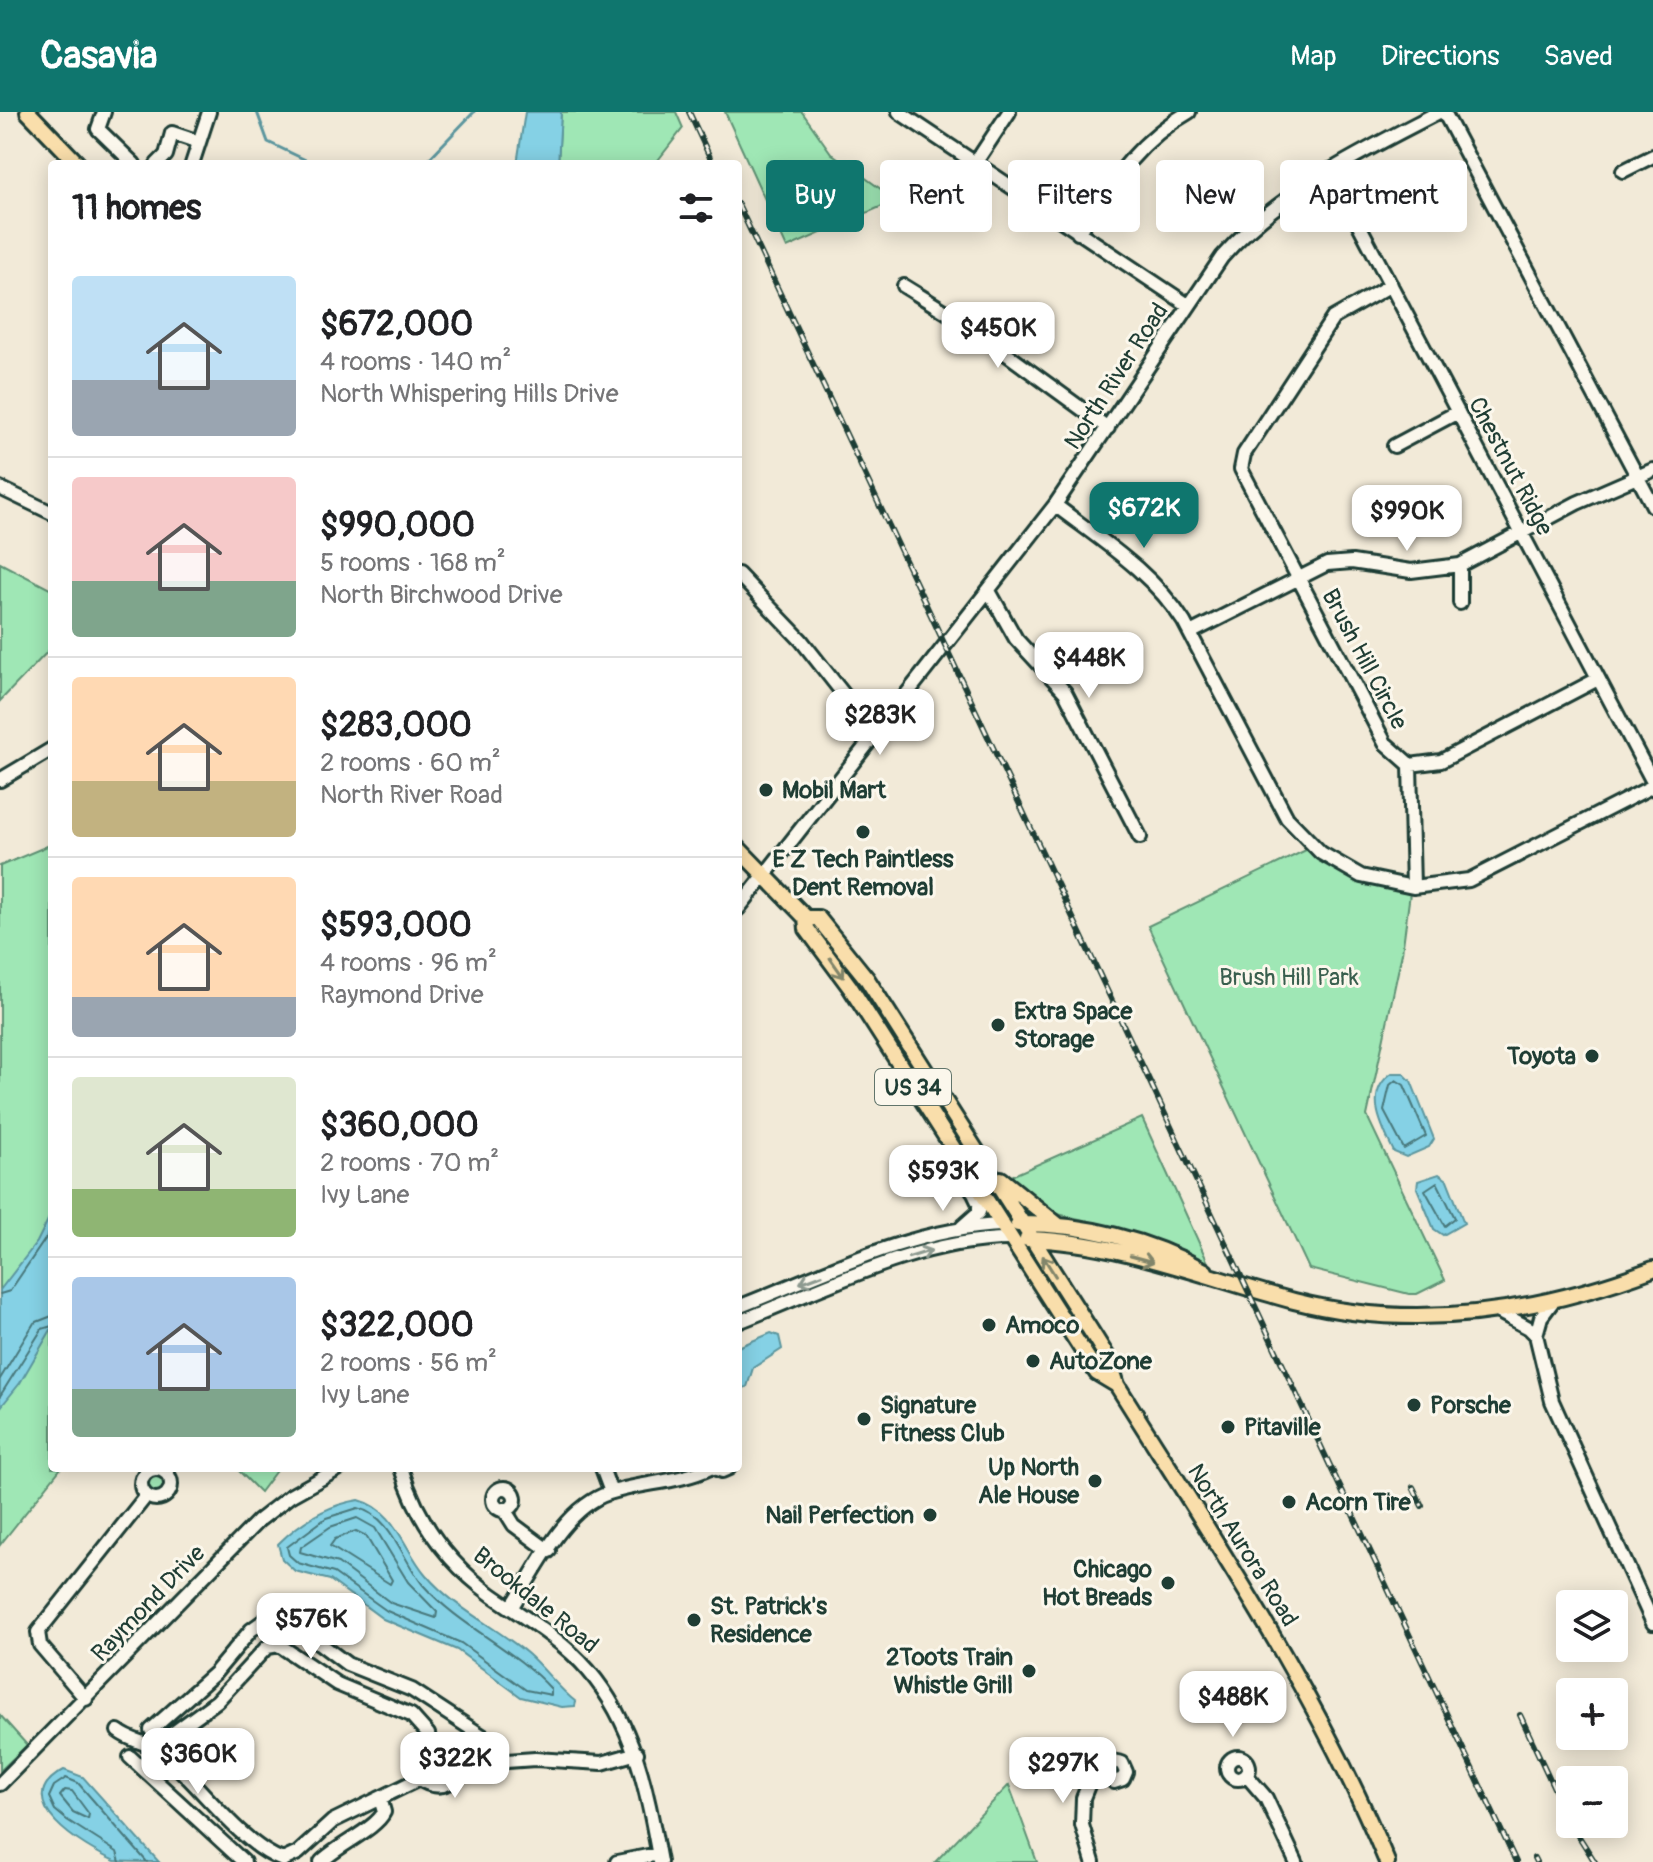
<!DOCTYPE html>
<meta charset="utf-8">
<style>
:root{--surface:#fff;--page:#f6f6f6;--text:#202124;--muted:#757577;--line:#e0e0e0;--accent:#0f766e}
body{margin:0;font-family:Pangolin,sans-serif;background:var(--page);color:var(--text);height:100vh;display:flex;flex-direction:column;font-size:30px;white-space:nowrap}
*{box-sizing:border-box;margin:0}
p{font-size:26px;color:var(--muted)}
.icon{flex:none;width:44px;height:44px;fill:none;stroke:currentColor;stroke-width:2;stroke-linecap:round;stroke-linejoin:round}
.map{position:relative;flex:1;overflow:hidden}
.side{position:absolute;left:48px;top:48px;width:694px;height:1312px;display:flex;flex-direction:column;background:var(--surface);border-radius:8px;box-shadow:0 4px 20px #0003}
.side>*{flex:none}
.top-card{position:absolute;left:766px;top:48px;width:760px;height:72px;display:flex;gap:16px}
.buttons{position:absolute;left:1556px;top:1478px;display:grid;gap:16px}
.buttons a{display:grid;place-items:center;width:72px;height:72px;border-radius:8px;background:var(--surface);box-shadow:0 4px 20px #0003;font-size:40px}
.price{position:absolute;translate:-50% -68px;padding:0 18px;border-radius:16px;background:#fff;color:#222;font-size:26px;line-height:52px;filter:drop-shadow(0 2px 4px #0008)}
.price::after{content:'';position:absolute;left:50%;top:48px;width:24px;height:18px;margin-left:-12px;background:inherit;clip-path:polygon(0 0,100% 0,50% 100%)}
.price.active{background:var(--accent);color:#fff}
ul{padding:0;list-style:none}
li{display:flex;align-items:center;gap:24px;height:200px;padding:0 24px}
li+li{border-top:2px solid var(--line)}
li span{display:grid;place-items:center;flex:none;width:224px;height:160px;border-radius:8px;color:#555}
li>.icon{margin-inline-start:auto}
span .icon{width:96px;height:96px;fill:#fffc;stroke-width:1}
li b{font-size:34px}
h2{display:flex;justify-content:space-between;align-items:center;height:96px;padding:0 24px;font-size:34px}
.chip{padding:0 28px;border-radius:8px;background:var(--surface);box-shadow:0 4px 20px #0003;font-size:28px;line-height:72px}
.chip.active{background:var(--accent);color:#fff}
header{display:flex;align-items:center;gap:48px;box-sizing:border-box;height:112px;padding:0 40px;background:var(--accent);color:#fff}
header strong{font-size:38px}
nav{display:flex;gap:44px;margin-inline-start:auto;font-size:28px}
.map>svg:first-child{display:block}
.green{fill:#9fe7b5;stroke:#5f9274;stroke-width:2}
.water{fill:#85d1e5;stroke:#5c969e;stroke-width:2}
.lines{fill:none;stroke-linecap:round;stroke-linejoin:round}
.shore{stroke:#48787b;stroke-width:2}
.stream{stroke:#5c969e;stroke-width:3}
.minor-casing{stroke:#1f3d34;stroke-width:18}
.major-casing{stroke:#1f3d34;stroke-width:20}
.minor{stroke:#fbf7ec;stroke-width:12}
.major{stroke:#f9deab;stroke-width:14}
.rail-casing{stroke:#1f3d34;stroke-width:6}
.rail{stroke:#fbf7ec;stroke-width:3;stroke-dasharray:9;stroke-linecap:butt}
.oneway{stroke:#81856a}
.oneway2{stroke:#8d9a90}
.poi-dot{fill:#1f3d34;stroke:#fbf7ec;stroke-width:3}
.labels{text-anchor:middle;stroke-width:6;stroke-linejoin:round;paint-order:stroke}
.shield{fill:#fbf7ec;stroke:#61756b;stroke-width:2}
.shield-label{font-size:22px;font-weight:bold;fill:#1f3d34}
.street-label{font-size:24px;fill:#1f3d34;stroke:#fbf7ec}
.poi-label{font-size:24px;font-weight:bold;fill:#1f3d34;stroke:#fbf7ec;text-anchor:start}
.park-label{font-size:24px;fill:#395f4e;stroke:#fbf7ec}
</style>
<header>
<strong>Casavia</strong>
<nav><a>Map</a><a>Directions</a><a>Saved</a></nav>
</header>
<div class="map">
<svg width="1653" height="1750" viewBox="0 0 1653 1750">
<rect width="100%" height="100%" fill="#f2ead8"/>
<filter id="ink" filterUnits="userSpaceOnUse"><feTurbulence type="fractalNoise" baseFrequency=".0125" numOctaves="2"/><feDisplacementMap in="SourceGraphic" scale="16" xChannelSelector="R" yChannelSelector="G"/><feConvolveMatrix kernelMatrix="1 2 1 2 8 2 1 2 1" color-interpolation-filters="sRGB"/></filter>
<g filter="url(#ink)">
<path class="green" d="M 561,0 L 676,0 L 683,16 L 655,52 L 558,52 Z
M 725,0 L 802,0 L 831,41 L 896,88 L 787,136 Z
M 0,451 L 52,478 L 52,535 L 0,589 Z
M 52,732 L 52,1356 L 61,1356 L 0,1433 L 0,754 Z
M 1308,737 C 1339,763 1370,776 1410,781 L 1402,841 L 1367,1004 L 1445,1168 L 1417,1182 L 1409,1182 L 1309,1157 L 1148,814 Z
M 1142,1006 L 1210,1155 L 1123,1117 L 1053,1101 L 1009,1065 Z
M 236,1356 L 278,1356 L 260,1380 Z
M145 1373a10 10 0 1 1 20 0a10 10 0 1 1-20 0Z
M 0,1603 L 27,1633 L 0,1659 Z
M 1009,1673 L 1037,1750 L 935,1750 L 937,1748 Z"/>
<path class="water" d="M 525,0 L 561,0 L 558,52 L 517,52 Z
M 1392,961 L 1403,961 L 1411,969 L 1434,1027 L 1429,1035 L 1406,1045 L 1394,1040 C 1382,1015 1363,981 1392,961 Z
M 1439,1062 L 1447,1068 L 1464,1111 L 1443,1123 L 1434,1117 L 1417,1076 L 1418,1069 Z
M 52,1100 L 52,1216 L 20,1271 L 0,1296 L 0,1178 L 37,1130 Z
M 771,1221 L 779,1224 L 782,1237 L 753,1256 L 747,1275 L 738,1277 L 738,1235 Z
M 359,1388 C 396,1398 403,1436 426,1463 C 455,1497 495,1514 528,1542 C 545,1557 558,1576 576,1590 L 575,1594 L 562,1595 L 521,1585 L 457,1538 L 383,1507 L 330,1468 L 295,1459 L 282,1447 L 278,1432 C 300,1410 328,1393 359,1388 Z
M 64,1658 L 83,1665 L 159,1750 C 146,1750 127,1750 115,1749 C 84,1736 5,1688 64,1658 Z"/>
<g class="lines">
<path class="shore" d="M 1396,968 L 1404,973 L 1426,1024 L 1404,1037 L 1384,999 L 1390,973 Z
M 1437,1070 L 1455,1106 L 1445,1114 L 1425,1078 Z
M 0,1182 L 10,1179 L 52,1117
M 0,1267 L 34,1211 L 52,1204
M 0,1284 L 42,1217 L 52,1214
M 358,1396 C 392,1404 402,1448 423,1473 C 460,1515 514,1536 551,1577 L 551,1583 L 526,1578 L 461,1531 L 387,1499 L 334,1461 L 298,1451 L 289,1443 L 287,1435 L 326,1406 Z
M 357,1406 L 375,1416 L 408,1470 L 437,1500 L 436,1506 L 391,1491 L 338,1451 L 300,1440 L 301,1435 L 330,1415 Z
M 356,1419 L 366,1424 L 392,1468 L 390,1472 L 330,1434 L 335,1427 Z
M 65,1678 L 72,1679 L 89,1702 L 88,1707 L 73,1700 L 60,1684 Z
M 120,1750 L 117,1740 L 67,1708 L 55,1698 L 49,1685 L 54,1674 L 66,1666 L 78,1671 L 147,1750"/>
<path class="stream" d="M 257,0 L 268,30 L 314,52
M 424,52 L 474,0"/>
<g class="minor-casing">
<path id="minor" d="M 104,0 L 98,17 L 134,52
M 899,0 L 1188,193
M 1444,0 L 1653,394
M 157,52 L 166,43 L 172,21 L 199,30
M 192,52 L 209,0
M 974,53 L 1009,0
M 1330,58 L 1653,670
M 1623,59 L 1653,44
M 1078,121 C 1111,72 1137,29 1189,0
M 1391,173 L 1333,206 L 1244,342 L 1241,357 L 1385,631 L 1410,653 L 1441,649 L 1598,567
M 904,174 L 964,211 L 1108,316
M 1394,334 L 1458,300
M 0,376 L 52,401
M 1055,393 C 1102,429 1152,460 1184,510 L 1287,706 L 1321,741 L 1361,764 L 1413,775 L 1469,768 L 1653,674
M 1460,453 L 1460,491
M 738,462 L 801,528 L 845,584 L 880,617
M 989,479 L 1016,527 L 1065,580 L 1140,725
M 1190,521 L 1327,452 L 1352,450 L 1411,459 L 1460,453 L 1577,391 L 1653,358
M 1410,653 L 1413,775
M 0,668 L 52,637
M 738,797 L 1055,393 L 1222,145 C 1281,78 1362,40 1439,0
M 962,1115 L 979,1100 L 979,1092 L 966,1065
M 1553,1189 L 1541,1205 L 1536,1223 L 1552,1289 L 1653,1511
M 738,1195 C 823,1162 909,1117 1001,1113
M 1499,1200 L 1529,1216 L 1536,1223
M 738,1210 C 821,1178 921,1126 1011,1127
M 401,1356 C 417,1408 447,1451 492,1483 C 525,1506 561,1527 588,1558 C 636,1614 647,1680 660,1750
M 602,1356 L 611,1380
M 714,1356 L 722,1359 L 729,1356
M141 1372a15 15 0 1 1 30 0a15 15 0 1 1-30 0Z
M493 1387a11 11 0 1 1 22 0a11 11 0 1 1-22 0Z
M 504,1397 L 514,1413 L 549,1439
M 511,1496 C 536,1458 563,1396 609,1381 C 643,1370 678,1371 710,1356
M 86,1587 L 40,1533 L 38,1520 L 146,1384
M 151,1618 L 215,1561 L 251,1518 L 265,1508 L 277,1506 L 294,1512 L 347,1552 L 412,1578 L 490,1629 L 497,1637 L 498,1648
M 118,1619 C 132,1630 148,1630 162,1641 C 197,1669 242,1734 283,1748 L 298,1741 L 333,1709 L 413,1670 L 424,1658 L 432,1638
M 154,1635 L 217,1589 L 267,1535 L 279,1533 L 337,1572 L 411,1603 L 428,1622 L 432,1638 L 453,1642 L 466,1652
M1227 1656a11 11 0 1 1 22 0a11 11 0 1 1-22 0Z
M 130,1645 L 244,1750
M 466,1652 L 535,1647 L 602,1651 L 637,1641
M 1247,1664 L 1266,1686 L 1296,1750
M 418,1666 C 434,1678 448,1675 462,1662 L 466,1652
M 0,1672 L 258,1409 L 290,1384 L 340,1356
M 321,1750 C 338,1733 376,1717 384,1700 L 380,1686
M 617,1750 L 658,1742
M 1093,1750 L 1082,1713 L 1083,1686 L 1089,1671 L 1112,1649 L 1122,1651 L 1126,1660 L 1123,1667 L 1114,1670 L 1105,1660"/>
</g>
<g class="major-casing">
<path id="major" d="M 28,0 L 78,52
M 738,736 L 806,806 L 807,817 L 850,875 L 1097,1261 L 1117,1273
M 806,806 L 818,806 L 867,867 L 1096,1227 L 1109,1248 L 1117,1273 C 1214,1428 1317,1580 1387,1750
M 1001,1067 L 1059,1114
M 1018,1112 C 1081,1111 1150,1128 1205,1159
M 1027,1127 C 1117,1129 1208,1166 1294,1189 C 1416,1220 1537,1201 1653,1157"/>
</g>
<use href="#minor" class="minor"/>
<use href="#major" class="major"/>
<g class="rail-casing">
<path id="rail" d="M 689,0 L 713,52
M 738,92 L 1516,1750
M 1413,1375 L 1422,1394
M 1520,1603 L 1570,1710
M 1571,1712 L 1595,1750
M 1534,1746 L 1536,1750"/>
</g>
<use href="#rail" class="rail"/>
</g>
<defs><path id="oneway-shaft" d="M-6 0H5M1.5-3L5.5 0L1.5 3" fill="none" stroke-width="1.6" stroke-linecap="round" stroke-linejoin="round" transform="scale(2)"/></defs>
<g class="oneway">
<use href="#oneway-shaft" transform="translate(837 856) rotate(55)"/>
<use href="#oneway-shaft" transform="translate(1142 1147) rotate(15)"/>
<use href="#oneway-shaft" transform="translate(1049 1154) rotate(-122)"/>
</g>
<g class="oneway2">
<use href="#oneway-shaft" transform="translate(920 1142) rotate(-17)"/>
<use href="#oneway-shaft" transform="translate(811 1167) rotate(159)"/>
</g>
</g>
<g class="poi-dot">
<circle cx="766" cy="678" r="8"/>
<circle cx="863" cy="720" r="8"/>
<circle cx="998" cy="913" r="8"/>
<circle cx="1592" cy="944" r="8"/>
<circle cx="989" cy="1213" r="8"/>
<circle cx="1033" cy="1249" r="8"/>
<circle cx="1414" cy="1293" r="8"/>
<circle cx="864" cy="1307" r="8"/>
<circle cx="1228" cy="1315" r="8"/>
<circle cx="1095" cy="1369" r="8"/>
<circle cx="1289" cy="1390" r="8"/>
<circle cx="930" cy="1403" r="8"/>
<circle cx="1168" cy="1471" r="8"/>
<circle cx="694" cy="1508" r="8"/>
<circle cx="1029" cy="1559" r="8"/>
</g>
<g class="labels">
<rect class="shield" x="875" y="957" width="76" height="36" rx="6"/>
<g class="shield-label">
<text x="913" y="983">US 34</text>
</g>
<g class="street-label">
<text transform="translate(1116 264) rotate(-57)" y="8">North River Road</text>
<text transform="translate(1511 354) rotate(62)" y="8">Chestnut Ridge</text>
<text transform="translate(1365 547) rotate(62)" y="8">Brush Hill Circle</text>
<text transform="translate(1243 1433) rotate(58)" y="8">North Aurora Road</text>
<text transform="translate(536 1488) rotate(39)" y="8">Brookdale Road</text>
<text transform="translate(148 1491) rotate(-46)" y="8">Raymond Drive</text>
</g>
<g class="poi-label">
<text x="782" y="686">Mobil Mart</text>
<text x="863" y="755" text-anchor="middle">E Z Tech Paintless<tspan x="863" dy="28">Dent Removal</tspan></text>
<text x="1014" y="907">Extra Space<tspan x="1014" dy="28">Storage</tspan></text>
<text x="1576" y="952" text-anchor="end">Toyota</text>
<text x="1005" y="1221">Amoco</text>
<text x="1049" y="1257">AutoZone</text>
<text x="880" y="1301">Signature<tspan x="880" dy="28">Fitness Club</tspan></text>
<text x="1430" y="1301">Porsche</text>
<text x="1244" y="1323">Pitaville</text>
<text x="1079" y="1363" text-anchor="end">Up North<tspan x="1079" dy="28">Ale House</tspan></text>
<text x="1305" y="1398">Acorn Tire</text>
<text x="914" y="1411" text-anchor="end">Nail Perfection</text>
<text x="1152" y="1465" text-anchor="end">Chicago<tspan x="1152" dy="28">Hot Breads</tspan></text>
<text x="710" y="1502">St. Patrick's<tspan x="710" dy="28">Residence</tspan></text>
<text x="1013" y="1553" text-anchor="end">2Toots Train<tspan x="1013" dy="28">Whistle Grill</tspan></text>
</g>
<g class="park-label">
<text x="1289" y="873">Brush Hill Park</text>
</g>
</g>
</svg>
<div class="buttons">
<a><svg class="icon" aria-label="layers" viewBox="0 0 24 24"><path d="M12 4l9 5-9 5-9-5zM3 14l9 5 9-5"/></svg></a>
<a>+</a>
<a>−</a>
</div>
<b class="price" style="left:998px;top:258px">$450K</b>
<b class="price active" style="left:1144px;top:438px">$672K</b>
<b class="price" style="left:1407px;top:441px">$990K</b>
<b class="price" style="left:1089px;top:588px">$448K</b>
<b class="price" style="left:880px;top:645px">$283K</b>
<b class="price" style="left:943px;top:1101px">$593K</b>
<b class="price" style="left:311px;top:1549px">$576K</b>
<b class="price" style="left:1233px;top:1627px">$488K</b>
<b class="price" style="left:198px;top:1684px">$360K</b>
<b class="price" style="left:455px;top:1688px">$322K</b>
<b class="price" style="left:1063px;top:1693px">$297K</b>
<div class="top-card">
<a class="chip active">Buy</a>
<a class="chip">Rent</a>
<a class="chip">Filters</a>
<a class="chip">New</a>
<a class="chip">Apartment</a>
</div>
<section class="side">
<h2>11 homes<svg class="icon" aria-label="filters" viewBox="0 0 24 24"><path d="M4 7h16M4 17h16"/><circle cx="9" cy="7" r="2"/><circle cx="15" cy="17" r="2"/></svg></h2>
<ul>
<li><span style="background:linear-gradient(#bfe0f5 65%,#9aa5b1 0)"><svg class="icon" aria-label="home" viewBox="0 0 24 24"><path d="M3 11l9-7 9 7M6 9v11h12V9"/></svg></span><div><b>$672,000</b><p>4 rooms · 140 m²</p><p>North Whispering Hills Drive</p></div></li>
<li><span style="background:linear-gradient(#f6c9c9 65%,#7fa58c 0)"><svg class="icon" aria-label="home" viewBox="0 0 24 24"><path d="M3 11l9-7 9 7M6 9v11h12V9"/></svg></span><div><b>$990,000</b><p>5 rooms · 168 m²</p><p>North Birchwood Drive</p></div></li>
<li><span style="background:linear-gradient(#ffd9b3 65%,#c2b280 0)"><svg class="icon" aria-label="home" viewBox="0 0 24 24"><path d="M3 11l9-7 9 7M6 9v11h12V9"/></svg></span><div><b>$283,000</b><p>2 rooms · 60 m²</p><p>North River Road</p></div></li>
<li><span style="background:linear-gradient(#ffd9b3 75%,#9aa5b1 0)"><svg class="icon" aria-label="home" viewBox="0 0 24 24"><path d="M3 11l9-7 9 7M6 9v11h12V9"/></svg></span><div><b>$593,000</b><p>4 rooms · 96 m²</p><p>Raymond Drive</p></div></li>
<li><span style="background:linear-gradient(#dfe7d0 70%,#8fb573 0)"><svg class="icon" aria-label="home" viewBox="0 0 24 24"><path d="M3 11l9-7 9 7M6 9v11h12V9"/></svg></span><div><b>$360,000</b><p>2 rooms · 70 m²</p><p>Ivy Lane</p></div></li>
<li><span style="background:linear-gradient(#a9c7e8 70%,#7fa58c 0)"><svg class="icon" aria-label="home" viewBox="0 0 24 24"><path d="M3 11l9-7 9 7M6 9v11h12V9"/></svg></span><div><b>$322,000</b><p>2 rooms · 56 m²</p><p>Ivy Lane</p></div></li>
</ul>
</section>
</div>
